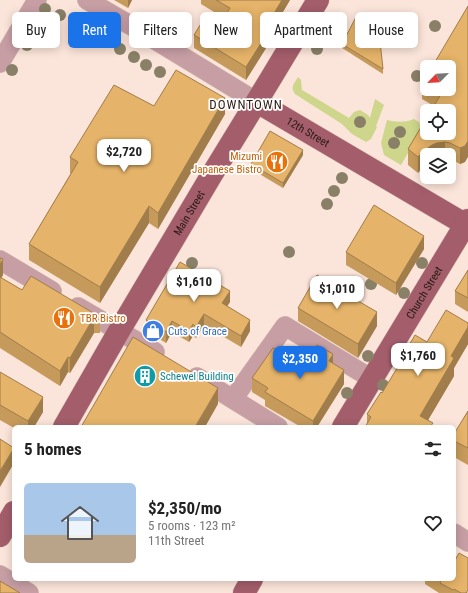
<!DOCTYPE html>
<meta charset="utf-8">
<style>
:root{--surface:#fff;--page:#f6f6f6;--text:#222;--muted:#767676;--accent:#1a73e8}
body{margin:0;font-family:"Roboto Condensed",sans-serif;background:var(--page);color:var(--text);height:100vh;display:flex;flex-direction:column;font-size:15px;white-space:nowrap}
*{box-sizing:border-box;margin:0}
p{font-size:13px;color:var(--muted)}
.icon{flex:none;width:22px;height:22px;fill:none;stroke:currentColor;stroke-width:2;stroke-linecap:round;stroke-linejoin:round}
.map{position:relative;flex:1;overflow:hidden}
.sheet{position:absolute;left:12px;top:425px;width:444px;height:156px;display:flex;flex-direction:column;background:var(--surface);border-radius:6px;box-shadow:0 2px 10px #0003}
.sheet>*{flex:none}
.guide{position:absolute;left:12px;top:12px;width:444px;height:36px;display:flex;gap:8px}
.needle{width:26px;rotate:246deg}
.fabs{position:absolute;left:420px;top:60px;display:grid;gap:8px}
.fabs a{display:grid;place-items:center;width:36px;height:36px;border-radius:6px;background:var(--surface);box-shadow:0 2px 10px #0003;font-size:20px}
.price{position:absolute;translate:-50% -34px;padding:0 9px;border-radius:8px;background:#fff;color:#222;font-size:13px;line-height:26px;filter:drop-shadow(0 1px 2px #0008)}
.price::after{content:'';position:absolute;left:50%;top:24px;width:12px;height:9px;margin-left:-6px;background:inherit;clip-path:polygon(0 0,100% 0,50% 100%)}
.price.active{background:var(--accent);color:#fff}
ul{padding:0;list-style:none}
li{display:flex;align-items:center;gap:12px;height:100px;padding:0 12px}
li span{display:grid;place-items:center;flex:none;width:112px;height:80px;border-radius:6px;color:#555}
li>.icon{margin-inline-start:auto}
span .icon{width:48px;height:48px;fill:#fffc;stroke-width:1}
li b{font-size:17px}
h2{display:flex;justify-content:space-between;align-items:center;height:48px;padding:0 12px;font-size:17px}
.chip{padding:0 14px;border-radius:6px;background:var(--surface);box-shadow:0 2px 10px #0003;font-size:14px;line-height:36px}
.chip.active{background:var(--accent);color:#fff}
.map>svg:first-child{display:block}
.green{fill:#cdd68b}
.lines{fill:none;stroke-linecap:round;stroke-linejoin:round}
.minor-casing{stroke:#d5c0b6;stroke-width:20}
.major-casing{stroke:#d5c0b6;stroke-width:23}
.minor{stroke:#c69ea4;stroke-width:19}
.major{stroke:#a35d6b;stroke-width:22}
.tree{fill:#898067}
.wall{fill:#c59a5a}
.shaded-wall{fill:#a07d4a}
.building{fill:#e5b369;stroke:#a07d4a}
.labels{text-anchor:middle;stroke-width:3.5;stroke-linejoin:round;paint-order:stroke}
.street-label{font-size:11px;fill:#281b14;stroke:#fff}
.food-label{font-size:11px;fill:#c56008;stroke:#fff;text-anchor:end}
.shop-label{font-size:11px;fill:#366cbe;stroke:#fff;text-anchor:start}
.culture-label{font-size:11px;fill:#0d838f;stroke:#fff;text-anchor:start}
.quarter-label{font-size:13px;letter-spacing:1px;fill:#281b14;stroke:#fff}
</style>
<div class="map">
<svg width="468" height="593" viewBox="0 0 468 593">
<rect width="100%" height="100%" fill="#fbe4d9"/>
<path class="green" d="M 298,77 L 301,80 L 302,90 L 349,118 L 354,112 L 360,110 L 368,115 L 370,118 L 375,99 L 384,105 L 376,126 L 377,127 L 371,139 L 366,142 L 352,134 L 342,124 L 295,94 C 290,87 294,84 298,77 Z
M 414,119 L 419,122 L 422,129 L 401,165 L 384,155 L 381,143 L 387,120 C 396,122 404,123 414,119 Z"/>
<g class="lines">
<g class="minor-casing">
<path id="minor" d="M 87,0 L 142,32 L 257,102
M 0,63 L 37,0
M 0,260 L 52,291
M 78,307 L 155,352
M 197,377 L 278,427
M 233,399 L 285,326 L 372,379
M 454,533 L 468,542
M 0,575 L 29,593"/>
</g>
<g class="major-casing">
<g id="major">
<path id="s1" d="M 257,102 L 468,226"/>
<path id="s2" d="M 64,427 L 119,331 L 211,176 L 268,83 L 318,0"/>
<path id="s3" d="M 343,427 L 468,220"/>
<path d="M 0,536 L 14,512"/>
<path d="M 244,593 L 252,579"/>
</g>
</g>
<use href="#minor" class="minor"/>
<use href="#major" class="major"/>
</g>
<g class="tree">
<circle cx="45" cy="9" r="6"/>
<circle cx="60" cy="15" r="6"/>
<circle cx="79" cy="25" r="6"/>
<circle cx="435" cy="26" r="6"/>
<circle cx="278" cy="32" r="6"/>
<circle cx="92" cy="34" r="6"/>
<circle cx="136" cy="40" r="6"/>
<circle cx="106" cy="42" r="6"/>
<circle cx="27" cy="45" r="6"/>
<circle cx="120" cy="49" r="6"/>
<circle cx="317" cy="49" r="6"/>
<circle cx="134" cy="57" r="6"/>
<circle cx="146" cy="65" r="6"/>
<circle cx="12" cy="70" r="6"/>
<circle cx="160" cy="72" r="6"/>
<circle cx="417" cy="76" r="6"/>
<circle cx="360" cy="122" r="6"/>
<circle cx="400" cy="132" r="6"/>
<circle cx="394" cy="143" r="6"/>
<circle cx="342" cy="178" r="6"/>
<circle cx="334" cy="191" r="6"/>
<circle cx="327" cy="204" r="6"/>
<circle cx="289" cy="252" r="6"/>
<circle cx="192" cy="263" r="6"/>
<circle cx="422" cy="263" r="6"/>
<circle cx="371" cy="284" r="6"/>
<circle cx="404" cy="293" r="6"/>
<circle cx="403" cy="353" r="6"/>
<circle cx="368" cy="356" r="6"/>
<circle cx="383" cy="385" r="6"/>
<circle cx="347" cy="393" r="6"/>
</g>
<path class="wall" d="M 114,0 L 132,0 L 128,8 Z
M 201,0 L 290,0 L 268,37 L 268,45 L 246,80 L 194,48 L 194,35 L 216,31 L 224,18 L 201,4 Z
M 342,44 L 383,69 L 383,74 L 342,48 Z
M 427,75 L 427,89 L 449,89 L 465,162 L 460,164 L 449,158 L 449,155 L 427,155 L 422,168 L 418,173 L 408,165 L 408,149 L 434,106 L 422,99 L 422,83 Z
M 154,106 L 225,114 L 158,229 L 149,223 L 100,303 L 29,260 L 29,244 L 71,173 L 70,173 L 70,157 Z
M 303,155 L 283,188 L 251,169 L 251,164 Z
M 424,249 L 396,295 L 346,265 L 346,252 Z
M 0,258 L 3,275 L 1,278 L 22,290 L 100,317 L 100,333 L 94,333 L 70,373 L 68,372 L 60,386 L 0,348 Z
M 468,270 L 468,312 L 455,304 L 455,291 Z
M 342,291 L 377,326 L 358,358 L 298,321 L 298,308 Z
M 230,302 L 227,306 L 250,331 L 241,347 L 204,325 L 196,338 L 193,336 L 189,342 L 172,332 L 166,343 L 146,331 L 146,320 Z
M 468,323 L 468,344 L 454,368 L 454,376 L 428,420 L 433,427 L 367,423 L 367,414 L 382,393 L 401,362 L 401,359 L 427,342 Z
M 333,364 L 344,384 L 317,427 L 301,427 L 265,406 L 265,400 L 252,392 L 252,378 L 304,367 Z
M 0,372 L 43,412 L 34,427 L 14,427 L 14,428 L 0,420 Z
M 468,411 L 468,465 L 454,457 L 454,434 Z
M 425,579 L 454,579 L 468,593 L 439,593 L 425,584 Z"/>
<path class="shaded-wall" d="M 128,0 L 132,0 L 128,8 Z
M 282,0 L 290,0 L 268,37 L 268,45 L 246,80 L 246,67 L 264,30 Z
M 225,98 L 225,114 L 158,229 L 158,213 Z
M 468,141 L 468,157 L 465,162 L 460,164 L 460,148 Z
M 445,142 L 445,155 L 427,155 L 427,165 L 422,168 L 418,173 L 418,157 L 422,152 L 432,145 L 437,143 Z
M 303,150 L 303,155 L 283,188 L 283,183 Z
M 149,206 L 149,223 L 100,303 L 100,287 Z
M 424,236 L 424,249 L 396,295 L 396,283 Z
M 3,259 L 3,275 L 0,280 L 0,265 Z
M 230,291 L 230,302 L 222,314 L 222,303 Z
M 377,312 L 377,326 L 358,358 L 358,344 Z
M 204,314 L 204,325 L 196,338 L 196,327 Z
M 94,317 L 94,333 L 70,373 L 70,358 Z
M 250,320 L 250,331 L 241,347 L 241,336 Z
M 172,321 L 172,332 L 166,343 L 166,332 Z
M 193,324 L 193,336 L 189,342 L 189,331 Z
M 468,327 L 468,344 L 454,368 L 454,376 L 424,427 L 420,416 L 451,356 Z
M 333,354 L 333,368 L 329,361 Z
M 68,357 L 68,372 L 60,386 L 60,371 Z
M 344,370 L 344,384 L 317,427 L 313,427 L 313,421 Z
M 218,388 L 218,404 L 205,427 L 195,427 Z
M 43,397 L 43,412 L 34,427 L 28,427 L 28,421 Z
M 14,448 L 14,463 L 0,487 L 0,471 Z"/>
<path class="building" d="M 216,0 L 282,0 L 264,30 L 268,32 L 246,67 L 194,35 L 202,22 L 216,31 L 230,8 Z
M 468,6 L 468,141 L 465,146 L 460,148 L 450,143 L 445,142 L 437,143 L 432,145 L 422,152 L 418,157 L 408,149 L 427,117 L 427,133 L 449,133 L 449,111 L 431,111 L 441,94 L 432,89 L 449,89 L 449,67 L 432,67 Z
M 356,17 L 379,32 L 383,69 L 342,44 Z
M 176,70 L 225,98 L 158,213 L 149,206 L 100,287 L 29,244 L 78,162 L 70,157 L 114,85 L 154,106 Z
M 427,75 L 427,86 L 422,83 Z
M 270,131 L 303,150 L 283,183 L 251,164 Z
M 374,205 L 424,236 L 396,283 L 346,252 Z
M 0,258 L 3,259 L 0,265 Z
M 180,262 L 230,291 L 222,303 L 250,320 L 241,336 L 204,314 L 196,327 L 193,324 L 189,331 L 172,321 L 166,332 L 146,320 Z
M 468,270 L 468,298 L 455,291 Z
M 317,275 L 342,290 L 341,291 L 377,312 L 358,344 L 298,308 Z
M 31,276 L 100,317 L 94,317 L 70,358 L 68,357 L 60,371 L 0,332 L 0,277 L 22,290 Z
M 446,310 L 468,323 L 468,327 L 451,356 L 454,358 L 420,416 L 433,423 L 430,427 L 365,427 L 371,417 L 367,414 L 381,392 L 382,393 L 402,360 L 401,359 L 415,335 L 427,342 Z
M 133,337 L 218,388 L 195,427 L 81,427 Z
M 317,345 L 333,354 L 329,361 L 344,370 L 313,421 L 265,392 L 268,388 L 252,378 L 273,348 L 304,367 Z
M 0,372 L 43,397 L 28,421 L 0,405 Z
M 468,411 L 468,448 L 454,441 L 454,434 Z
M 0,439 L 14,448 L 0,471 Z
M 459,553 L 468,558 L 468,590 L 466,593 L 461,593 L 454,589 L 453,590 L 440,583 L 441,581 L 438,579 L 454,579 L 454,562 Z
M 0,581 L 20,593 L 0,593 Z"/>
<defs>
<g id="restaurant-disc" transform="scale(1.15)"><circle r="9.5" fill="#e8710a" stroke="#fff"/><path d="M-5-6h1v4h1v-4h1v4h1v-4h1v5L-1.5 .5V6h-2V.5L-5-1ZM5-6V6H3V1.5H1.5Q1.5-4 5-6Z" fill="#fff"/></g>
<g id="shop-disc" transform="scale(1.15)"><circle r="9.5" fill="#3f7fe0" stroke="#fff"/><path d="M-5-2.5h2.3a2.7 3.5 0 0 1 5.4 0H5L5.5 6h-11ZM-1.5-2.5h3a1.5 2.3 0 0 0-3 0Z" fill="#fff"/></g>
<g id="building-disc" transform="scale(1.15)"><circle r="9.5" fill="#0f9aa8" stroke="#fff"/><path d="M-4-6H4V6H1V3H-1V6H-4ZM-2.5-4.3h1.7v1.8h-1.7ZM.8-4.3h1.7v1.8H.8ZM-2.5-1h1.7V.8h-1.7ZM.8-1h1.7V.8H.8Z" fill="#fff"/></g>
</defs>
<g fill-rule="evenodd">
<use href="#restaurant-disc" x="277" y="162"/>
<use href="#restaurant-disc" x="64" y="318"/>
<use href="#shop-disc" x="153" y="331"/>
<use href="#building-disc" x="145" y="376"/>
</g>
<g class="labels">
<g class="street-label">
<text dy="4" stroke="none"><textPath href="#s1" startOffset="59">12th Street</textPath></text>
<text dy="4" stroke="none"><textPath href="#s2" startOffset="248">Main Street</textPath></text>
<text dy="4" stroke="none"><textPath href="#s3" startOffset="157">Church Street</textPath></text>
</g>
<g class="food-label">
<text x="262" y="160">Mizumi<tspan x="262" dy="13">Japanese Bistro</tspan></text>
<text x="80" y="322" text-anchor="start">TBR Bistro</text>
</g>
<g class="shop-label">
<text x="168" y="335">Cuts of Grace</text>
</g>
<g class="culture-label">
<text x="160" y="380">Schewel Building</text>
</g>
<g class="quarter-label">
<text x="246" y="109">DOWNTOWN</text>
</g>
</g>
</svg>
<div class="fabs">
<a><svg class="needle" viewBox="-14 -14 28 28"><path d="M0-13l5 13h-10z" fill="#e53935"/><path d="M0 13l5-13h-10z" fill="#767676"/></svg></a>
<a><svg class="icon" aria-label="locate" viewBox="0 0 24 24"><circle cx="12" cy="12" r="6"/><path d="M12 2v4M12 18v4M2 12h4M18 12h4"/></svg></a>
<a><svg class="icon" aria-label="layers" viewBox="0 0 24 24"><path d="M12 4l9 5-9 5-9-5zM3 14l9 5 9-5"/></svg></a>
</div>
<b class="price" style="left:124px;top:173px">$2,720</b>
<b class="price" style="left:194px;top:303px">$1,610</b>
<b class="price" style="left:337px;top:310px">$1,010</b>
<b class="price" style="left:418px;top:377px">$1,760</b>
<b class="price active" style="left:300px;top:380px">$2,350</b>
<div class="guide">
<a class="chip">Buy</a>
<a class="chip active">Rent</a>
<a class="chip">Filters</a>
<a class="chip">New</a>
<a class="chip">Apartment</a>
<a class="chip">House</a>
</div>
<section class="sheet">
<h2>5 homes<svg class="icon" aria-label="filters" viewBox="0 0 24 24"><path d="M4 7h16M4 17h16"/><circle cx="9" cy="7" r="2"/><circle cx="15" cy="17" r="2"/></svg></h2>
<ul>
<li><span style="background:linear-gradient(#a9c7e8 65%,#b9a48a 0)"><svg class="icon" aria-label="home" viewBox="0 0 24 24"><path d="M3 11l9-7 9 7M6 9v11h12V9"/></svg></span><div><b>$2,350/mo</b><p>5 rooms · 123 m²</p><p>11th Street</p></div><svg class="icon" aria-label="heart" viewBox="0 0 24 24"><path d="M12 20l-8-8c-3-5 5-10 8-4 3-6 11-1 8 4z"/></svg></li>
</ul>
</section>
</div>
